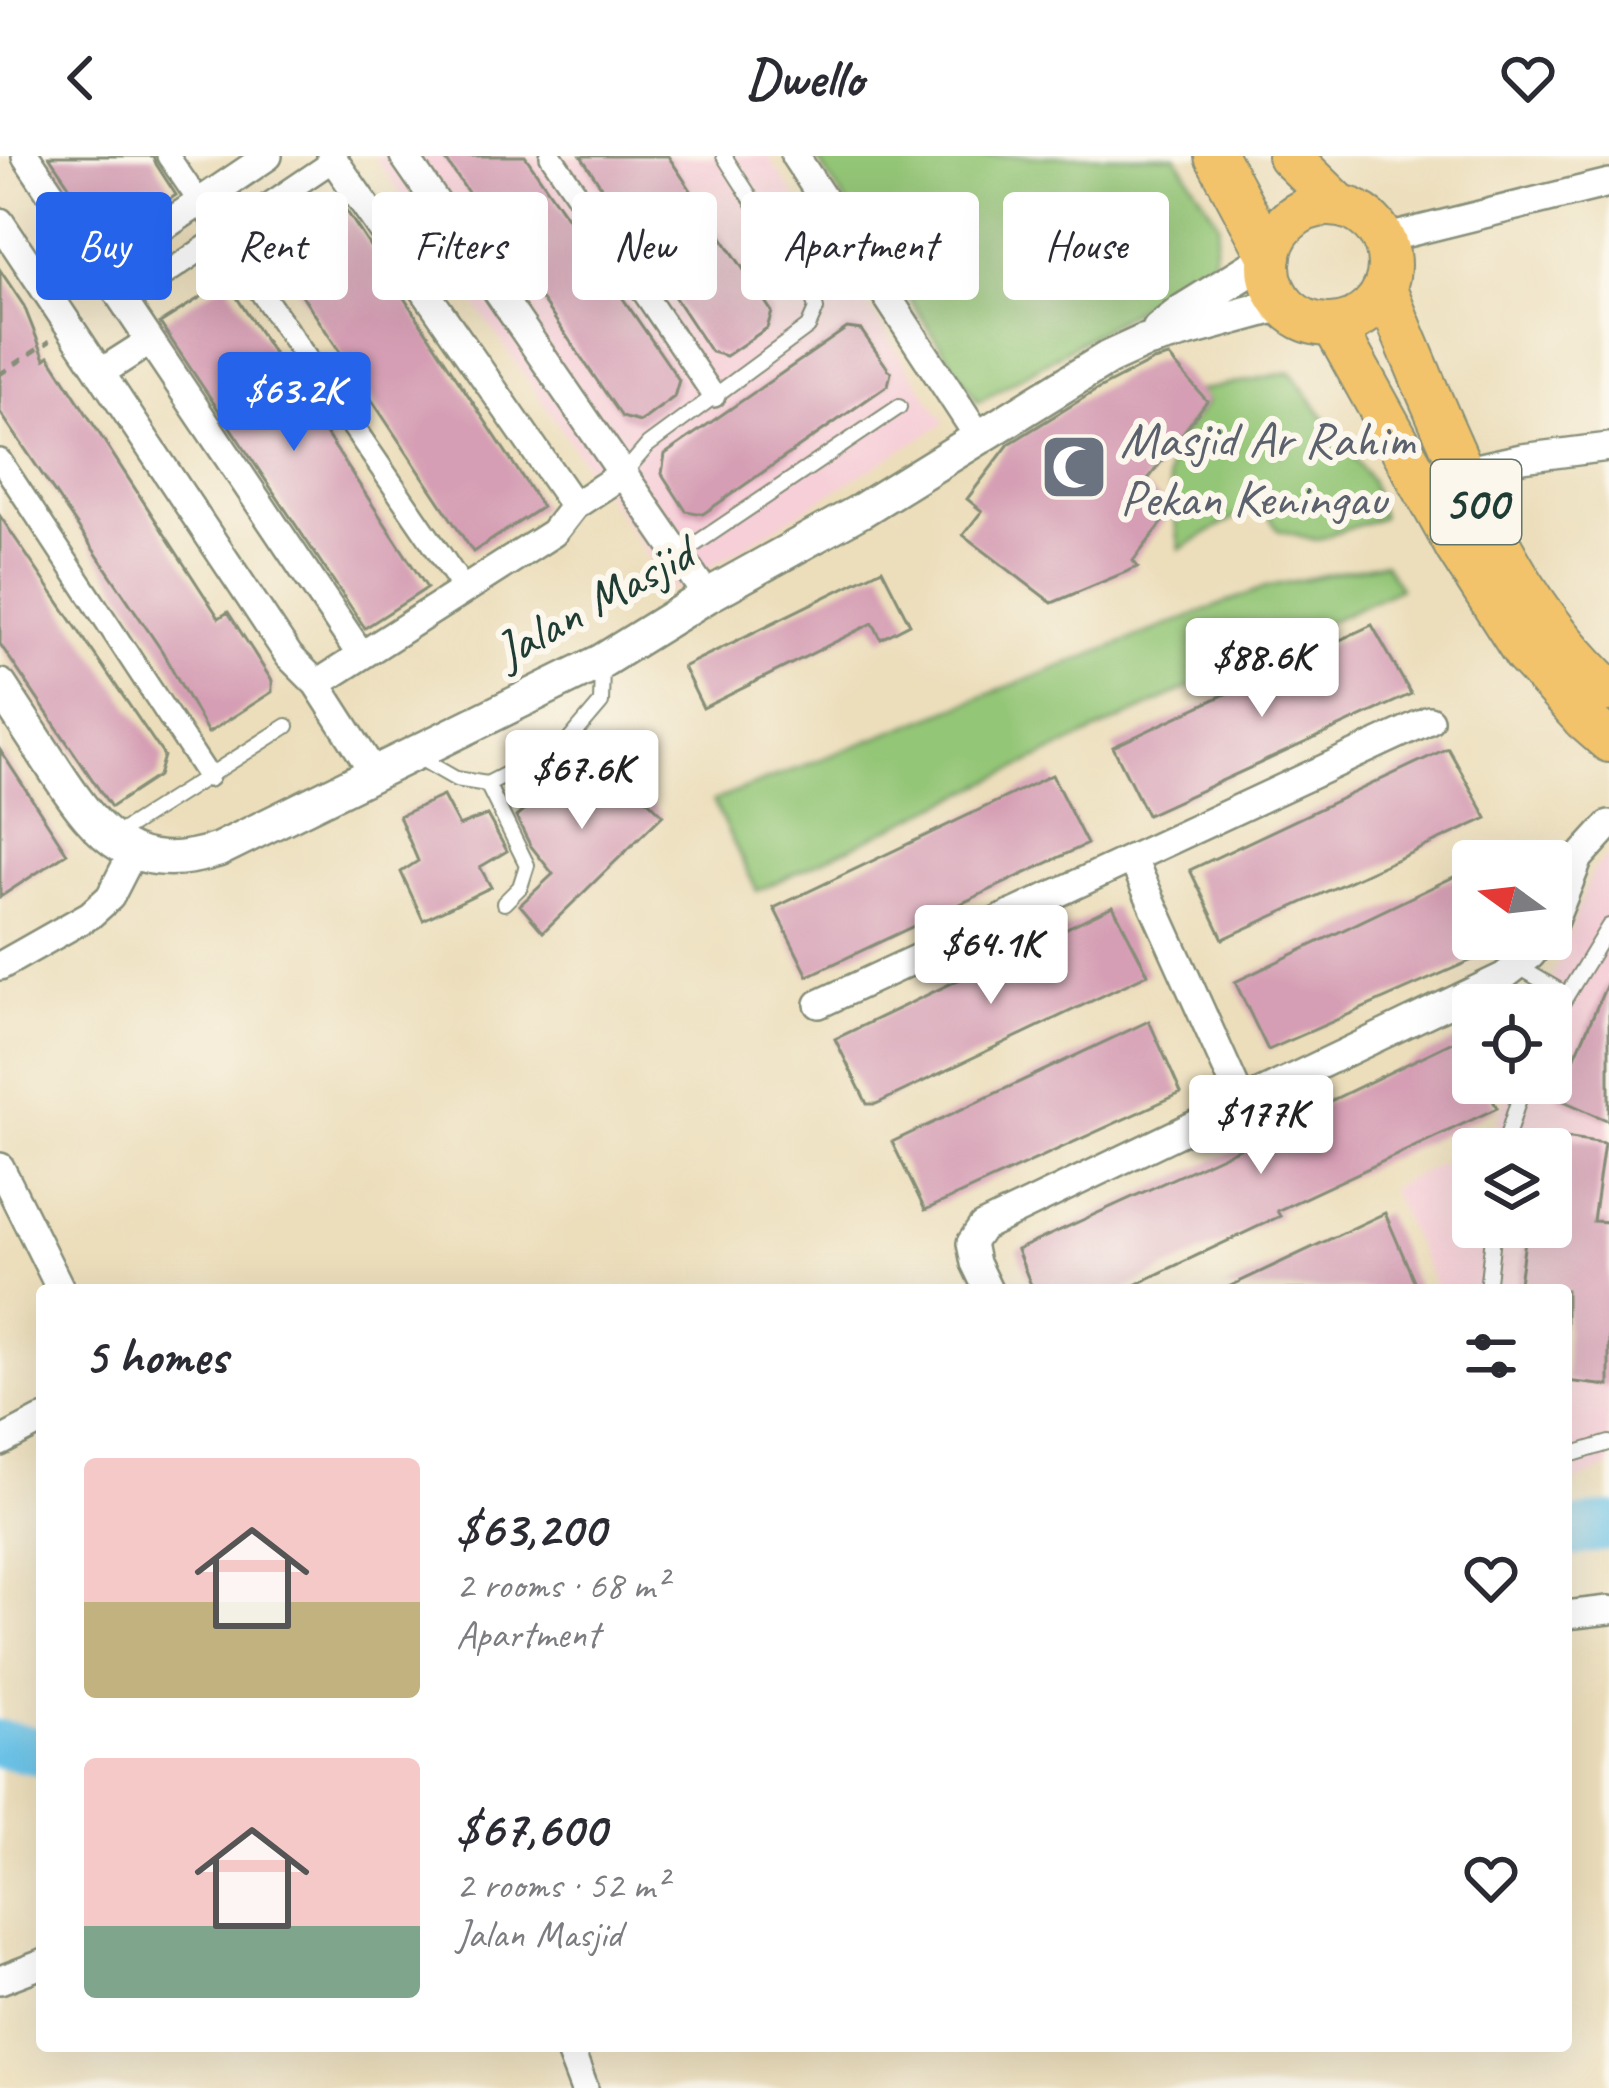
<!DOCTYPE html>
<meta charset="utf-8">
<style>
:root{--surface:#fff;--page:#f7f7f7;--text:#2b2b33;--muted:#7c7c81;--accent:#2563eb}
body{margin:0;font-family:Caveat,sans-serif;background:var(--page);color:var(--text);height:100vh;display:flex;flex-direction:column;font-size:45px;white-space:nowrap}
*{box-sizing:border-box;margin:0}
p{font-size:39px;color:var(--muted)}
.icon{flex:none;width:66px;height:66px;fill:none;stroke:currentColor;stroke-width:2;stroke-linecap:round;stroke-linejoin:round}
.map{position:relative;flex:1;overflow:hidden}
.sheet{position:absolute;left:36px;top:1128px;width:1536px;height:768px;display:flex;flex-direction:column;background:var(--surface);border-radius:12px;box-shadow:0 12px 48px #0002}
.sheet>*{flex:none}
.hud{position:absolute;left:36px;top:36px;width:1539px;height:108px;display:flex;gap:24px}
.needle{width:78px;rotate:285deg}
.buttons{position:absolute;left:1452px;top:684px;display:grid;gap:24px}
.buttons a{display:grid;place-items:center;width:120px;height:120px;border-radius:12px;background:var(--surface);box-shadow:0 12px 48px #0002;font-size:60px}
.price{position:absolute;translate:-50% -102px;padding:0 27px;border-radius:12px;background:#fff;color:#222;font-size:39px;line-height:78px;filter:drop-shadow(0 3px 6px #0008)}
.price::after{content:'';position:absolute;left:50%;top:72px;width:36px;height:27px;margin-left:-18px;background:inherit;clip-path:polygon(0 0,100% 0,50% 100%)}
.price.on{background:var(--accent);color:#fff}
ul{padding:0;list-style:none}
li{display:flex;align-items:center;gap:36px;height:300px;padding:0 48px}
li span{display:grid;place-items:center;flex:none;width:336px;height:240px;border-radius:12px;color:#555}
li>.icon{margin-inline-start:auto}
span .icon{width:144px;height:144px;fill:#fffc;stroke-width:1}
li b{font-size:51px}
h2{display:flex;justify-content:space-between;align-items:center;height:144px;padding:0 48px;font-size:51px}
.chip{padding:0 42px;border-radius:12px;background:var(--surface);box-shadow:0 12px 48px #0002;font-size:42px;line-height:108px}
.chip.on{background:var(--accent);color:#fff}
header{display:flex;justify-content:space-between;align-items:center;height:156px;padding:0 48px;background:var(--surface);font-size:54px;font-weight:700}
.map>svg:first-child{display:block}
.built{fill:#f6cfd8;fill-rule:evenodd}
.green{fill:#94c677;stroke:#5a8256;stroke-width:3}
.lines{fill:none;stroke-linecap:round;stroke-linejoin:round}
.river{stroke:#6cc4e9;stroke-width:48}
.building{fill:#d59eb4}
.service-casing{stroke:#868e78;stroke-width:18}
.pedestrian-casing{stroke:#868e78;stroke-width:26}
.minor-casing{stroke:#868e78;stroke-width:32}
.tertiary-casing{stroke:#868e78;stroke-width:38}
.primary-casing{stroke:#868e78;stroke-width:46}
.path{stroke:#868e78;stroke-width:4.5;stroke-dasharray:9 9;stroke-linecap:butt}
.service{stroke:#fff;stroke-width:14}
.pedestrian{stroke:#fff;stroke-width:21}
.minor{stroke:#fff;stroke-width:27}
.tertiary{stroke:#fff;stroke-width:33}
.primary{stroke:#f2c36a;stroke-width:42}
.labels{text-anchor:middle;stroke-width:12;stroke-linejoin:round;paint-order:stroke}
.shield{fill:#fbf7ec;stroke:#61756b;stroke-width:3}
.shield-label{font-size:48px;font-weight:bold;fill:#1f3d34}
.worship-label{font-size:51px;fill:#5b616d;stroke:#fbf7ec;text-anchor:start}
.street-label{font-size:51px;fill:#1f3d34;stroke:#fbf7ec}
</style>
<header><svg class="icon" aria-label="back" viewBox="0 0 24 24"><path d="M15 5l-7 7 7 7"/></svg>Dwello<svg class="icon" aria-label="heart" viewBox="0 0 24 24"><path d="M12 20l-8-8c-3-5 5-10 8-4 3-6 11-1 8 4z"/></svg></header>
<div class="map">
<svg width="1609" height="1932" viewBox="0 0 1609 1932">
<rect width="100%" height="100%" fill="#fbf7ec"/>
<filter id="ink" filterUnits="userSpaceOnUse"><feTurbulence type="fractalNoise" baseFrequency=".00833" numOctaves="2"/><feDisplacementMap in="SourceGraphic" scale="24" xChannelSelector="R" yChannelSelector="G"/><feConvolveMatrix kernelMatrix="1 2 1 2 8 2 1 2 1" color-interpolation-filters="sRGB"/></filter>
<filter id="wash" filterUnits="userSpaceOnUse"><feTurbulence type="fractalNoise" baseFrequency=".004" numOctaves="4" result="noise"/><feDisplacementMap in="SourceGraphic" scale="48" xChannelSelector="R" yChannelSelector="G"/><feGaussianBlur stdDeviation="2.7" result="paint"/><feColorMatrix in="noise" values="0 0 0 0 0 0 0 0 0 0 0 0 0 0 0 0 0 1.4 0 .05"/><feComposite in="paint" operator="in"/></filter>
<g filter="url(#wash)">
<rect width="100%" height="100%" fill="#ecdebb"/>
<path class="built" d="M 374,0 L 768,0 L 945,267 L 672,435 Z
M 1609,699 L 1609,1311 L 1566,1330 L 1566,1134 L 1437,1134 L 1390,1032 L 1490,983 L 1511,927 L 1551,927 L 1551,849 L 1541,849 L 1593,714 ZM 1473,993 L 1551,993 L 1551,1071 L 1473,1071 Z"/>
<path class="green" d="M 815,0 L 1176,0 L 1219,67 L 1212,108 L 978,246 Z
M 1291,216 L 1370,324 L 1382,361 L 1316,384 L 1278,374 L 1260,347 L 1180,393 L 1168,321 L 1171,293 L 1207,246 L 1198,235 Z
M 1384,407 L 1400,432 L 757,735 L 713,645 L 1266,431 Z"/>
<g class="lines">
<path class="river" d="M 1566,1378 L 1609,1370
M 0,1588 L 42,1596"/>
</g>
<g id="blocks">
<path class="building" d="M 49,0 L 153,0 L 156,8 L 176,39 L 107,85 Z
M 443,0 L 525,0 L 679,224 L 674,241 L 640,266 L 622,261 Z
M 581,0 L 668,0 L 772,156 L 767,172 L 726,200 L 711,196 Z
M 340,45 L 542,351 L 473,396 L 270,91 Z
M 0,114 L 24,150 L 45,203 L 49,200 L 219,462 L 228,456 L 272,525 L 272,536 L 208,577 L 162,495 L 0,256 Z
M 226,125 L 427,432 L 365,472 L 160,167 Z
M 847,172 L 861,174 L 891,217 L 888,229 L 703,358 L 686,355 L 662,318 L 665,298 Z
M 1169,201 L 1207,245 L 1143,330 L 1173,353 L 1133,405 L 1138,411 L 1052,447 L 963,379 L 982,355 L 967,343 L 1009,288 L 1095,235 L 1153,205 Z
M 0,360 L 164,600 L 158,620 L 111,651 L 0,488 Z
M 882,413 L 910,468 L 881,483 L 873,467 L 703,552 L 683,511 Z
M 1372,469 L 1411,538 L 1147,659 L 1113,591 Z
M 1448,592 L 1487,662 L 1223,783 L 1190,714 Z
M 596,593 L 663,659 L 543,776 L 520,749 L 553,718 L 530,689 L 516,661 Z
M 0,594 L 67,697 L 0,741 Z
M 1052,619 L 1087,688 L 808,820 L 774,752 Z
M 443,640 L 459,670 L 487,659 L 507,695 L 480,711 L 491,731 L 423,764 L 401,716 L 418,705 L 399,660 Z
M 1464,716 L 1473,733 L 1473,783 L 1520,783 L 1268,894 L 1235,826 Z
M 1113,750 L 1148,818 L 876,948 L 867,948 L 835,883 Z
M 1609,823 L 1609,965 L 1557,942 Z
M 1149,865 L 1181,937 L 925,1054 L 892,986 Z
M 1461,882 L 1473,905 L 1473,927 L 1484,927 L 1497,952 L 1277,1055 L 1280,1060 L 1124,1134 L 1033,1134 L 1017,1094 L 1257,984 L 1256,981 Z
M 1551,979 L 1604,987 L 1593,1065 L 1609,1066 L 1609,1230 L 1566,1225 L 1566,1134 L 1518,1134 L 1527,1071 L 1551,1071 Z
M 1385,1057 L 1418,1134 L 1222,1134 Z"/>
</g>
</g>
<g filter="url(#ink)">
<use href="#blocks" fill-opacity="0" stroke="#868e78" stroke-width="3"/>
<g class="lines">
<g class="service-casing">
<path id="service" d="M 624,317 L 648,289 L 808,171 L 816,153 L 812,138 L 724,0
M 679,399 L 899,251
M 414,599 L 456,623 L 487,628 L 567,587 L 601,547 L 602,510
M 487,628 L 527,709 L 520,731 L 504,747
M 114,680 L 287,570
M 1517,810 L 1567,839
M 1551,865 L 1609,770
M 1503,993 L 1524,927
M 1487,1134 L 1494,1071
M 1566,1300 L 1609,1287"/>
</g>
<g class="pedestrian-casing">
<path id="pedestrian" d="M 168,0 L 464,433
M 551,0 L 714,240
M 124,146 L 334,4
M 0,304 L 208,620"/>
</g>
<g class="minor-casing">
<path id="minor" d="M 26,0 L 361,499
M 331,0 L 574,350
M 404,0 L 707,440
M 795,0 L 979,281
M 0,66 L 289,500 L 317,528 L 374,617
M 1383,83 L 1609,27
M 102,112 L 268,0
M 34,117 L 82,84
M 100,217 L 150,185
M 1463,315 L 1522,302 L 1609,291
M 317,528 L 553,377 L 574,350 L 624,317
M 1132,702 L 1241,944
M 1551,772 L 1579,702 L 1609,669
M 0,810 L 90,759 L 110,741 L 133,696
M 819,848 L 1429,564
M 0,1011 L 61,1134
M 988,1134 L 975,1107 L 971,1087 L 982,1071 L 1503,821 L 1531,799 L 1543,783
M 0,1286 L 42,1264
M 1566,1459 L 1609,1454
M 0,1824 L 42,1808
M 568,1890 L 584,1932"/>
</g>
<g class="tertiary-casing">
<path id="tertiary" d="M 1159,174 L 1183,155 L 1270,101
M 0,530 C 19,559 38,588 57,617 C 100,682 134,721 218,694 L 602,505 L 707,440 L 862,354 L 1108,202 L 1143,186 L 1282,148"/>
</g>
<g class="primary-casing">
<path id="primary" d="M 1216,0 L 1270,101
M 1289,0 L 1339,49
M1269 109a60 60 0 1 1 120 0a60 60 0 1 1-120 0Z
M 1385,133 C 1409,193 1434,252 1461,312 C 1499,394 1541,471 1609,534
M 1334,170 L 1457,392 L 1525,498 L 1585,564 L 1609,585"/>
</g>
<path class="path" d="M 0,218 L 50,185"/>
<use href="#service" class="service"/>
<use href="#pedestrian" class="pedestrian"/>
<use href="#minor" class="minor"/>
<use href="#tertiary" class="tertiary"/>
<use href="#primary" class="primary"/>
</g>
</g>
<defs>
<g id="mosque-square" transform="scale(3.45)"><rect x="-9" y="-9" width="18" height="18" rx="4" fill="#6b7280" stroke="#fbf7ec"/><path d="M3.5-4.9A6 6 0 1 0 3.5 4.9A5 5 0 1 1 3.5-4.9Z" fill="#fff"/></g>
</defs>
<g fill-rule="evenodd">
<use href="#mosque-square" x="1074" y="311"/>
</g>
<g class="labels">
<rect class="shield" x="1431" y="304" width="90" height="84" rx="9"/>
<g class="shield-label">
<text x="1476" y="363">500</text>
</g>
<g class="worship-label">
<text x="1120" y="300">Masjid Ar Rahim<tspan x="1120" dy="59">Pekan Keningau</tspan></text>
</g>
<g class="street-label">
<text transform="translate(593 445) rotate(-29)" y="18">Jalan Masjid</text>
</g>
</g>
</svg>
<div class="buttons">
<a><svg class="needle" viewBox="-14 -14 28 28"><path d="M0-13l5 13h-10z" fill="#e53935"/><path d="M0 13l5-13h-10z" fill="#7c7c81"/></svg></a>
<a><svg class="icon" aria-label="locate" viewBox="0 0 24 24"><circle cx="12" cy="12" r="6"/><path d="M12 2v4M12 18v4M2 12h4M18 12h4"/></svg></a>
<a><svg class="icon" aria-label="layers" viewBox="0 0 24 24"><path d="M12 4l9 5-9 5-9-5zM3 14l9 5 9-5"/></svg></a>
</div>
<b class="price on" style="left:294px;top:298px">$63.2K</b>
<b class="price" style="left:1262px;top:564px">$88.6K</b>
<b class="price" style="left:582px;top:676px">$67.6K</b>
<b class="price" style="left:991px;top:851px">$64.1K</b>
<b class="price" style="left:1261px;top:1021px">$177K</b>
<div class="hud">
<a class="chip on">Buy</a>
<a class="chip">Rent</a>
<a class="chip">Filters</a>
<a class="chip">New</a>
<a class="chip">Apartment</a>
<a class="chip">House</a>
</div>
<section class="sheet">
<h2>5 homes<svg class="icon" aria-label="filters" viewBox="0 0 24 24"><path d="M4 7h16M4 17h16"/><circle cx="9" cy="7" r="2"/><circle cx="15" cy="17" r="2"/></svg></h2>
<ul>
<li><span style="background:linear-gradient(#f6c9c9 60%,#c2b280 0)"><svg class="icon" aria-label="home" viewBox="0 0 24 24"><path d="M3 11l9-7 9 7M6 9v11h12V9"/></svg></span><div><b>$63,200</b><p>2 rooms · 68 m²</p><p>Apartment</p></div><svg class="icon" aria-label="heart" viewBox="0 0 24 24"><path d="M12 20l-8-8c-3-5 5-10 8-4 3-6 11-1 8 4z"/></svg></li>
<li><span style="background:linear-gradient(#f6c9c9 70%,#7fa58c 0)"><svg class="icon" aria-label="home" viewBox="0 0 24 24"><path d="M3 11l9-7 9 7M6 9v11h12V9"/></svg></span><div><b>$67,600</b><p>2 rooms · 52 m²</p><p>Jalan Masjid</p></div><svg class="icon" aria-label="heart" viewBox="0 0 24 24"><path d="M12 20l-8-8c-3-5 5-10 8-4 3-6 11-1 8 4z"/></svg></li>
</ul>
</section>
</div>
